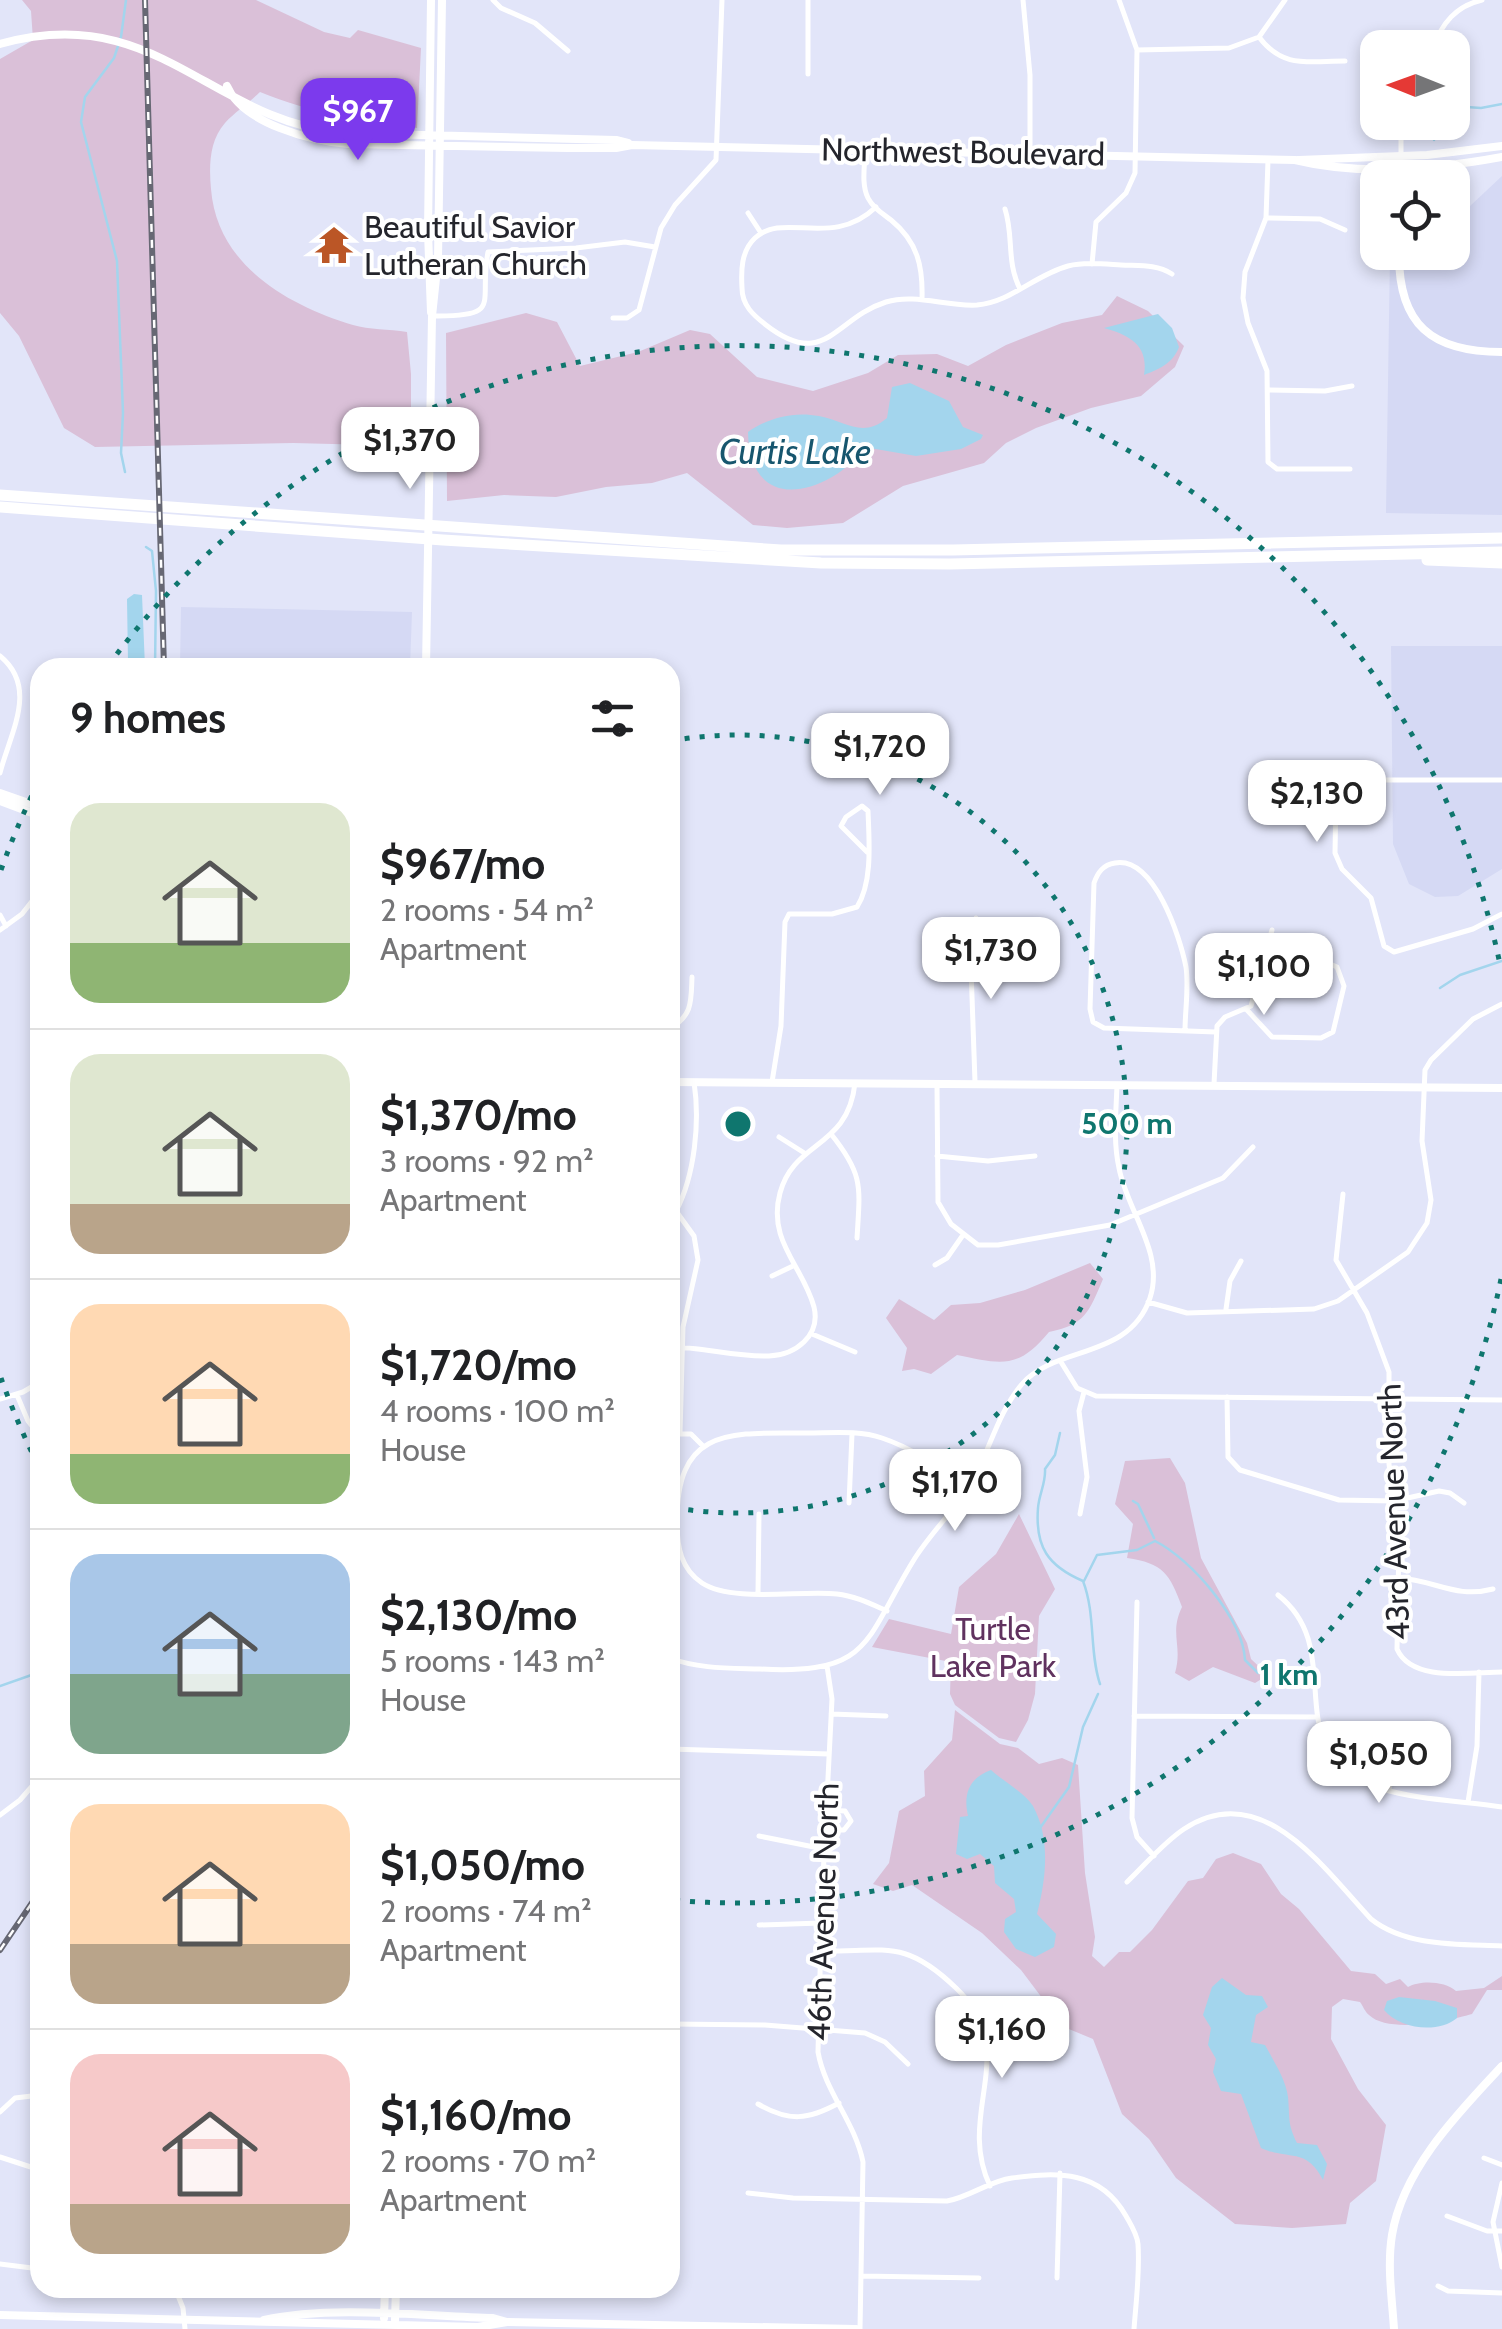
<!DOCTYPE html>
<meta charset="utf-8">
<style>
:root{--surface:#fff;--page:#f6f6f6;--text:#202124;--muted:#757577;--line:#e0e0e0;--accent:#7c3aed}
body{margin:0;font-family:Cabin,sans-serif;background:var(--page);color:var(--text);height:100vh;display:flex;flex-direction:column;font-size:38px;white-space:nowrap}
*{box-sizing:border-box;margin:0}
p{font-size:32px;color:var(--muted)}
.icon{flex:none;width:55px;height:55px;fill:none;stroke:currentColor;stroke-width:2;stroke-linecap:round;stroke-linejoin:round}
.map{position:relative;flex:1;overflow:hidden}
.panel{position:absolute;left:30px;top:658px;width:650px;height:1640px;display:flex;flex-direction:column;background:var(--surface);border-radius:30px;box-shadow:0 5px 15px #0003}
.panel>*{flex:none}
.needle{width:65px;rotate:271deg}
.tools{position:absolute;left:1360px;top:30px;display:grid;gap:20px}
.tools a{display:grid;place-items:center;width:110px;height:110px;border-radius:20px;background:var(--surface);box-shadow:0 5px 15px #0003;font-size:50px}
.price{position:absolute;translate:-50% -85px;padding:0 22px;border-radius:20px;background:#fff;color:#222;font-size:32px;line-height:65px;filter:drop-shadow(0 2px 5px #0008)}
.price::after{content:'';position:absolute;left:50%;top:60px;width:30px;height:22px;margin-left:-15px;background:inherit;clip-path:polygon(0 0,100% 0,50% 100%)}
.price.on{background:var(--accent);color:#fff}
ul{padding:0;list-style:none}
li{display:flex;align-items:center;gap:30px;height:250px;padding:0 40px}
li+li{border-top:2px solid var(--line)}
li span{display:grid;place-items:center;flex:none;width:280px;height:200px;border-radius:30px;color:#555}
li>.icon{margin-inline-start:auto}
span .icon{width:120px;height:120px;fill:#fffc;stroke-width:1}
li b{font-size:42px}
h2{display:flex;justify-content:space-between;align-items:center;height:120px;padding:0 40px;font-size:42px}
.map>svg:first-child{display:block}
.built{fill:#d5d9f4}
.green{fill:#dac0d8}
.water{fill:#a3d5ed}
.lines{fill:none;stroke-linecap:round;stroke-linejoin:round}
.stream{stroke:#a3d5ed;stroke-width:2.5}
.street{stroke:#fff;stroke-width:5}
.secondary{stroke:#fff;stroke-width:8}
.highway{stroke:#fff;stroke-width:11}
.rail-casing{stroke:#676874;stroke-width:6}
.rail{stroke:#fff;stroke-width:2.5;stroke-dasharray:8;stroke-linecap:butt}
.ring{fill:none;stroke:#0f766e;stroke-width:5;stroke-dasharray:5 10}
.labels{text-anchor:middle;stroke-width:8;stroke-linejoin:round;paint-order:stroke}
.street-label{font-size:32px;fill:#24252c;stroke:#fff}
.poi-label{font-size:32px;fill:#24252c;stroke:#fff;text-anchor:start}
.park-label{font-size:32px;fill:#60325f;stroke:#fff}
.water-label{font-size:35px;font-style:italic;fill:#17566e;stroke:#fff}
.centre{fill:#0f766e;stroke:#fff;stroke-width:5}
.ring-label{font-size:30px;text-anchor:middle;font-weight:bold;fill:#0f766e;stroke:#fff;stroke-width:8;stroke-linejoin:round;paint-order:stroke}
</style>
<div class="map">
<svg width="1502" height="2329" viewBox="0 0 1502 2329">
<rect width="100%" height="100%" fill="#e2e5f9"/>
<path class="built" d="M 1502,176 L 1502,515 L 1386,513 L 1390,253 L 1452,252 L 1453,222 Z
M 181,607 L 412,612 L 410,667 L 180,667 Z
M 1391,646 L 1502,646 L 1502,869 L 1458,896 L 1435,897 L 1409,884 L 1393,844 Z"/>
<path class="green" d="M 22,0 L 256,0 L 324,32 L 350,38 L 358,30 L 421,48 L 417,128 C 362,121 311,113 260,92 C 249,103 235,112 225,123 C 209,141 209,167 211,189 C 217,265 287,305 353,325 C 369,330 389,329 407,332 L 411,374 L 411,446 L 293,443 L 95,447 L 64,428 L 19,336 L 0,313 L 0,59 L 33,40 L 31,11 Z
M 1117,296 L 1148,311 L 1184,346 L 1175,367 L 1141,396 L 1091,408 L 1036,428 L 1006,443 L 984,463 L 903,486 L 843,523 L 787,528 L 753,525 L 687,473 L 652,483 L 606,487 L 556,497 L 504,495 L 447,501 L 446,333 L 526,313 L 557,322 L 580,366 L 638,352 L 690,330 L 710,334 L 757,377 L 813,391 L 868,373 L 898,355 L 937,354 L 968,366 L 1006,345 L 1062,323 L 1102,315 Z
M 1090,1263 L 1103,1279 C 1089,1312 1085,1325 1049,1332 C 1018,1370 1001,1364 957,1355 L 931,1374 L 914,1369 L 902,1371 L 907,1348 L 886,1318 L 899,1299 L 934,1320 L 951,1305 L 980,1303 L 1025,1290 Z
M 1170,1458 L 1185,1483 L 1201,1558 L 1247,1643 L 1251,1659 L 1268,1675 L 1255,1683 L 1213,1667 L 1189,1681 L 1175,1673 C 1183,1645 1169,1634 1182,1607 C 1170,1574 1163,1563 1127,1558 L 1133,1524 L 1115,1504 L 1125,1461 Z
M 1019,1514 L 1055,1589 L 1039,1616 L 1035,1694 L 1028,1720 L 1016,1742 L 999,1738 L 955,1705 L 950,1694 L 951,1662 L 872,1647 L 889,1619 L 951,1634 L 959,1587 L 996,1554 Z
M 955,1710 L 1000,1744 L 1018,1748 L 1039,1764 L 1062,1758 L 1078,1765 L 1085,1873 L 1095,1937 L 1092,1956 L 1104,1967 L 1119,1952 L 1130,1952 L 1152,1930 L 1188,1881 L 1203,1878 L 1216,1859 L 1233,1853 L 1261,1864 L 1281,1894 L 1299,1909 L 1351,1971 L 1375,1974 L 1386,1984 L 1400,1979 L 1408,1987 C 1420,1980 1445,1981 1456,1991 L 1484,1988 L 1502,1976 L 1502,1990 L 1487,1990 L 1472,2014 C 1448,2021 1389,2034 1369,2015 C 1365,2012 1363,2006 1360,2002 L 1343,1999 L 1332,2007 L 1331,2039 L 1358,2089 L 1386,2125 L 1376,2181 L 1350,2203 L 1346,2224 L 1292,2228 L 1235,2224 L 1176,2178 L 1149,2139 L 1122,2114 L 1093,2039 L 1064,2027 L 1021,1970 L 982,1933 L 912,1885 L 893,1891 L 873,1884 L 889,1863 L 899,1811 L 925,1796 L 924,1771 L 952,1740 Z"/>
<path class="water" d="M 1158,314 L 1172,328 L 1179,347 C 1173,363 1160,369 1144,375 C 1149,345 1129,335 1104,328 Z
M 910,383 L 949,401 L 963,427 L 983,435 L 981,439 L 961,449 L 916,456 L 870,448 C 856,456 847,469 832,477 C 786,503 749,489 748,432 C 768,418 793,411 819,416 C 846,421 862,439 887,418 L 892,387 Z
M 134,594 L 142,595 L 145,667 L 132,667 L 128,662 L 127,599 Z
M 991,1770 C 1003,1781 1025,1793 1033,1806 C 1051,1839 1046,1879 1037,1914 L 1056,1934 L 1054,1947 L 1035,1957 L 1016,1949 L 1004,1932 L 1005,1919 L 1016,1912 L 1014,1899 L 995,1883 L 994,1866 L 980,1854 L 967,1859 L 956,1854 L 960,1817 L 968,1816 C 963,1794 969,1778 991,1770 Z
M 1222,1978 L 1246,1995 L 1262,1996 L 1268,2007 L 1256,2015 L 1251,2042 L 1265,2045 C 1273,2060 1286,2080 1288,2097 C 1290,2117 1287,2123 1297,2143 L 1317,2145 L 1327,2164 L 1323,2180 C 1306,2147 1290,2161 1261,2148 L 1241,2094 L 1221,2091 L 1213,2072 L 1216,2059 L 1208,2045 L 1211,2028 L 1203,2015 L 1212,1987 Z
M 1399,1997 L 1435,2001 L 1457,2008 L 1457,2018 C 1438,2034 1400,2029 1384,2010 L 1387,2001 Z"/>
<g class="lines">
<path class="stream" d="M 1452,106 L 1481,108 L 1502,104
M 1434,140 L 1436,122
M 125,472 L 121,453 L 123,413 L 117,261 L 81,122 L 85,97 L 114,58 L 121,37 L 126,0
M 146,547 L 152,551 L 156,591 L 155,668
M 1440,988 L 1460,975 L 1502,961
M 1060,1433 L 1055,1455 L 1045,1469 C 1046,1483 1039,1494 1038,1508 C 1035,1547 1048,1566 1083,1581 C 1096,1615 1089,1651 1100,1684
M 1133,1501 L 1138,1504 L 1154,1538
M 1084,1581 L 1097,1555 L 1137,1550 L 1155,1541 C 1191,1559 1243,1619 1245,1660 L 1258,1673
M 0,1686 L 40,1672
M 1040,1828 L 1069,1787 L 1083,1727 L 1098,1694"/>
<path class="street" d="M 493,0 L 501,8 L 535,23 L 568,51
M 1023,0 L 1030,75 L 1030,154
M 1259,37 L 1285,0
M 1433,48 C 1442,23 1456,6 1482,0
M 1137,50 L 1229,48 L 1259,37 C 1283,69 1308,61 1345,61
M 808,74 L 808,0
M 865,150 C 865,165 861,184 868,198 C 873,208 883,214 891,220 C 918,242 923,267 922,299
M 1401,154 L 1401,122
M 1268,160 L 1266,218 L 1245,272 L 1243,298 L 1248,323 L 1267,371 L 1268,462 L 1277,469 L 1350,469
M 876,207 C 832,249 784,211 755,238 C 741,251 741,271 742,288 C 742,305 753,315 766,325 C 825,371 835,318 886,302 C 916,293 946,307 977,305 C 1011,302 1035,275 1068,266 C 1085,262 1103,264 1121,265 C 1139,266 1156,264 1172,274
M 1005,209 C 1014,237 1006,261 1020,289
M 748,213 L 761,233
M 1266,218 L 1320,219 L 1345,230
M 1092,264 L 1096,222 L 1126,193 L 1135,173 L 1137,50 L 1119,0
M 433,316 C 505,317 478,303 488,252 L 576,248 L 625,242 L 655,247
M 613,318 L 627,318 L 639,310 L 661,228 L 675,205 L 716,160 L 722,0
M 1268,390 L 1325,391 L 1352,386
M 0,656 C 39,688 10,733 0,773
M 1502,780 L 1350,780 L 1336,794 L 1335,853 L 1342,869 L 1371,898 L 1384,946 L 1394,952 L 1473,929 L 1502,914
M 1274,790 L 1274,803 C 1291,820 1311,818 1334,818
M 0,915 L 6,926
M 0,930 L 22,914 L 40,891
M 1247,1010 L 1272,1037 L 1321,1038 L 1333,1032 L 1344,986 L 1337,967 L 1316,958 L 1265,956
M 670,1028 C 693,1016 691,1000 692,977
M 1185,1031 C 1185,1010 1189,987 1186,967 C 1180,937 1154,856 1115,863 C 1103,865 1098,872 1094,883 L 1090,1009 L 1093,1022 L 1104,1028 L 1216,1032
M 772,1082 L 781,1026 L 785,922 L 789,914 L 832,914 L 857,907 C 873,882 869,840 868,811 L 862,806 L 846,817 L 841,826 L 867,852
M 975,1082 L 971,968 L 976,918
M 1214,1084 L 1217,1026 L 1225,1017 L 1251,1006 L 1272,930
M 937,1085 L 938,1202 L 951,1224 L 978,1245 L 998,1245 L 1110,1225 L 1223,1178 L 1253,1147
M 831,1134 C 864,1175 860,1187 857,1238
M 779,1137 L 806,1154
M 937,1156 L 988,1161 L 1035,1156
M 1343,1194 L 1336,1260 L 1367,1313 L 1389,1372 L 1389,1464 L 1399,1543 L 1397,1649 C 1412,1683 1471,1672 1502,1672
M 935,1265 L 947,1258 L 963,1235
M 772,1276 L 793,1266
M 1148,1302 L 1187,1313 L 1314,1309 L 1338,1301 L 1408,1252 L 1427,1223 L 1431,1200 L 1422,1141 L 1425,1070 L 1431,1060 L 1473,1019 L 1502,1004
M 1226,1309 L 1230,1281 L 1241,1261
M 812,1334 L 855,1352
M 670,1347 C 703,1347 735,1357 769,1356 C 795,1355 821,1336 814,1307 C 803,1266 767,1241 780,1193 C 794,1140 848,1149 855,1083
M 1061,1362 L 1077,1388 L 1096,1396 L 1502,1400
M 17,1395 L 28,1421 L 40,1436
M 1227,1397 L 1228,1457 L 1240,1470 L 1339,1500 L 1394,1501 L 1439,1491 L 1450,1493 L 1464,1503
M 0,1399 L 23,1392 L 40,1382
M 680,1433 L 683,1327 L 698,1260 L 694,1236 L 676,1211 C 695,1175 700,1121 694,1082
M 670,1434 L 691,1434 L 704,1447
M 849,1503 L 852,1434
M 1080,1514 L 1087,1477 L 1079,1411 L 1084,1392
M 1398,1578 C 1436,1580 1455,1599 1493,1589
M 758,1593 L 759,1514
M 1278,1595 C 1351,1652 1272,1751 1379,1788 C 1417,1800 1462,1801 1502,1807
M 1137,1602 L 1132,1818 L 1137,1837 L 1154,1856
M 887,1611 C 871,1604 855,1596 837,1594 C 800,1590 733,1603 702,1583 C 681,1569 677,1547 677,1523 C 676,1426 731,1433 807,1433 C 831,1433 859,1430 882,1438 C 912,1448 943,1469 967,1489
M 670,1658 C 698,1669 730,1668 760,1669 C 873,1675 864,1640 915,1558 C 933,1530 958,1507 974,1478 C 990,1448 999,1411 1022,1384 C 1056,1345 1129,1360 1150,1298 C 1165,1253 1127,1211 1119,1168 C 1113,1141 1116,1113 1117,1085
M 827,1666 L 832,1699 L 822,1897 L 818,2052 C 825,2092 855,2122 863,2162 L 860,2329
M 831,1714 L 886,1716
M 1134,1716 L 1316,1717
M 670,1749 L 829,1754
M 670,1783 L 671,1749
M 1389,1790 L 1394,1752
M 1468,1802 L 1477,1746 L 1479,1672
M 0,1815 L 20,1800 L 40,1777
M 826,1830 L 844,1830 L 851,1821 L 845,1811 L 826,1810
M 759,1836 L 824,1849
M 1127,1882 C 1145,1865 1163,1843 1184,1829 C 1262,1777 1324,1869 1371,1919 C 1406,1947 1459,1944 1502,1946
M 759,1925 L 821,1923
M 820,1951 C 886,1952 904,1938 956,1988 C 1023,2052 955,2112 990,2186
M 670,2024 L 765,2025 L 865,2033 L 885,2042 L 908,2064
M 758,2104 C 789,2122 808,2120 839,2103
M 0,2112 L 15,2098 L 40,2095
M 0,2157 L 40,2170
M 1484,2158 L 1502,2165
M 1502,2183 L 1493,2222 L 1502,2267
M 748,2193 L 793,2198 L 947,2201 C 970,2197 989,2181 1012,2178 C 1058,2172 1100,2170 1126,2216 C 1131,2225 1137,2234 1138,2244 C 1140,2272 1136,2302 1134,2329
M 1447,2216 L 1487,2231 L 1502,2231
M 0,2264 L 32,2268 L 40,2265
M 861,2276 L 979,2278
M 1057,2278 L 1060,2173
M 1438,2286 L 1448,2291 L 1502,2293
M 175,2288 L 183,2308 L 185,2329"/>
<path class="secondary" d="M 0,44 C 156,0 209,121 344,133 L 616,140 L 628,143
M 227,86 C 243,124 312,141 348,144 L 568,148 L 616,148 L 632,145 L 1295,160 C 1360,176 1437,169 1502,157
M 1299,160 L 1427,155 L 1502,146
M 1399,252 C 1398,325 1432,352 1502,352
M 431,312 L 428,232 L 431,0
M 426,668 L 432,316 L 438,259 L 442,0
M 0,793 L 40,807
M 0,801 L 40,816
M 670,1082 L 1502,1088
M 0,2315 L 478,2327 L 507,2322
M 384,2318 L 385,2288
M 264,2320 C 332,2305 422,2316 493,2318 L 507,2322 L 856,2329
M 395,2320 L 396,2288
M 1394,2329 C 1392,2298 1387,2266 1392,2235 C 1403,2169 1458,2113 1502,2066"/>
<path class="highway" d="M 0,495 L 781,550 L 953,550 L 1502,538
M 0,507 L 443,540 L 821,563 L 950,564 L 1502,552
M 1427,560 L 1502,563"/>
<g class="rail-casing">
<path id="rail" d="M 145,0 L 164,668
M 0,1950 L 40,1891"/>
</g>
<use href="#rail" class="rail"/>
</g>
<g class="ring">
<path d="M670 741A389 389 0 1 1 670 1507"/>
<path d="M1501 1279A779 779 0 0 1 670 1900M38 1465A779 779 0 0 1 1 1378M1 870A779 779 0 0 1 38 783M108 666A779 779 0 0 1 1501 969"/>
</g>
<defs>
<g id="temple-bare" transform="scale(3)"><path d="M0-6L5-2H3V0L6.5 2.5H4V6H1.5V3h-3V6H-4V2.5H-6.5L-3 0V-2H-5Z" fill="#bb5626" stroke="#fff" stroke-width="2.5" paint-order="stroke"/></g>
</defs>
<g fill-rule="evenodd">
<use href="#temple-bare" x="334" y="245"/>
</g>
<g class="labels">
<g class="street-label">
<text transform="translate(963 152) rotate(1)" y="11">Northwest Boulevard</text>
<text transform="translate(1394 1512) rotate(-92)" y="11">43rd Avenue North</text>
<text transform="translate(823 1912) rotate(-88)" y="11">46th Avenue North</text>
</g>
<g class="poi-label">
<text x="364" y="238">Beautiful Savior<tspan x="364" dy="37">Lutheran Church</tspan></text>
</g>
<g class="park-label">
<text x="993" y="1640">Turtle<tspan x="993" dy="37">Lake Park</tspan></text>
</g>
<g class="water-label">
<text x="795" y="464">Curtis Lake</text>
</g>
</g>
<circle cx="738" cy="1124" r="15" class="centre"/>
<g class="ring-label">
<text x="1127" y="1134">500 m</text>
<text x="1289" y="1685">1 km</text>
</g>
</svg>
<div class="tools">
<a><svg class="needle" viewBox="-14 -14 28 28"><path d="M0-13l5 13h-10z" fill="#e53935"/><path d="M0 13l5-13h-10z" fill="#757577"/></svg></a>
<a><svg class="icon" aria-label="locate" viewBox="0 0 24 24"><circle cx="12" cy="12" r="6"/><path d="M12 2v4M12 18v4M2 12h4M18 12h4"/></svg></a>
</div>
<b class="price on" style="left:358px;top:163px">$967</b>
<b class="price" style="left:410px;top:492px">$1,370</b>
<b class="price" style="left:880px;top:798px">$1,720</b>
<b class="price" style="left:1317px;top:845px">$2,130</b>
<b class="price" style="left:991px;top:1002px">$1,730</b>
<b class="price" style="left:1264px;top:1018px">$1,100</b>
<b class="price" style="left:955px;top:1534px">$1,170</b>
<b class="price" style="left:1379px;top:1806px">$1,050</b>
<b class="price" style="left:1002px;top:2081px">$1,160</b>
<section class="panel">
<h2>9 homes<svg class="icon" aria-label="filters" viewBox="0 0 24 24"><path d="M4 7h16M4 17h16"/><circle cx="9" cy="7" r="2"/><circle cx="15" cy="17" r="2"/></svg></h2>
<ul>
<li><span style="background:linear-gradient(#dfe7d0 70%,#8fb573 0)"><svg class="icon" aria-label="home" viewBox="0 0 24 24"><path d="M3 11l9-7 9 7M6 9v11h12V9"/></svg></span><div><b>$967/mo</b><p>2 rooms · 54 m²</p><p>Apartment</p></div></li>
<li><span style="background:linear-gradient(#dfe7d0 75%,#b9a48a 0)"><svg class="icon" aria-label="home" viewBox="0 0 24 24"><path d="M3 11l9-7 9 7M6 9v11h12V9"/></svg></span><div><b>$1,370/mo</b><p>3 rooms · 92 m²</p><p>Apartment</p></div></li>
<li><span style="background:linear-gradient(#ffd9b3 75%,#8fb573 0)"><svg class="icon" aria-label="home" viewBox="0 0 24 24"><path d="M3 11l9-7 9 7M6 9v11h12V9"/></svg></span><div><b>$1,720/mo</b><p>4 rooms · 100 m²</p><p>House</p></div></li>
<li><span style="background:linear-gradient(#a9c7e8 60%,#7fa58c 0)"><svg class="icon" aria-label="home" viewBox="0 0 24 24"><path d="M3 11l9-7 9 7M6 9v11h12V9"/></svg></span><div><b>$2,130/mo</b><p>5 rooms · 143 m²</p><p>House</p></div></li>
<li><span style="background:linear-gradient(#ffd9b3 70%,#b9a48a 0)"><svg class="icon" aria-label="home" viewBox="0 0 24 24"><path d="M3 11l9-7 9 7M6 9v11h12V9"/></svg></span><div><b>$1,050/mo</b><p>2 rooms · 74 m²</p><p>Apartment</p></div></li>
<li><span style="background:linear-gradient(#f6c9c9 75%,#b9a48a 0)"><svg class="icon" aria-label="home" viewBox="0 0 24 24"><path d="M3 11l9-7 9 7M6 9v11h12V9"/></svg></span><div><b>$1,160/mo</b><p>2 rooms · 70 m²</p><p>Apartment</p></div></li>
</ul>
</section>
</div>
